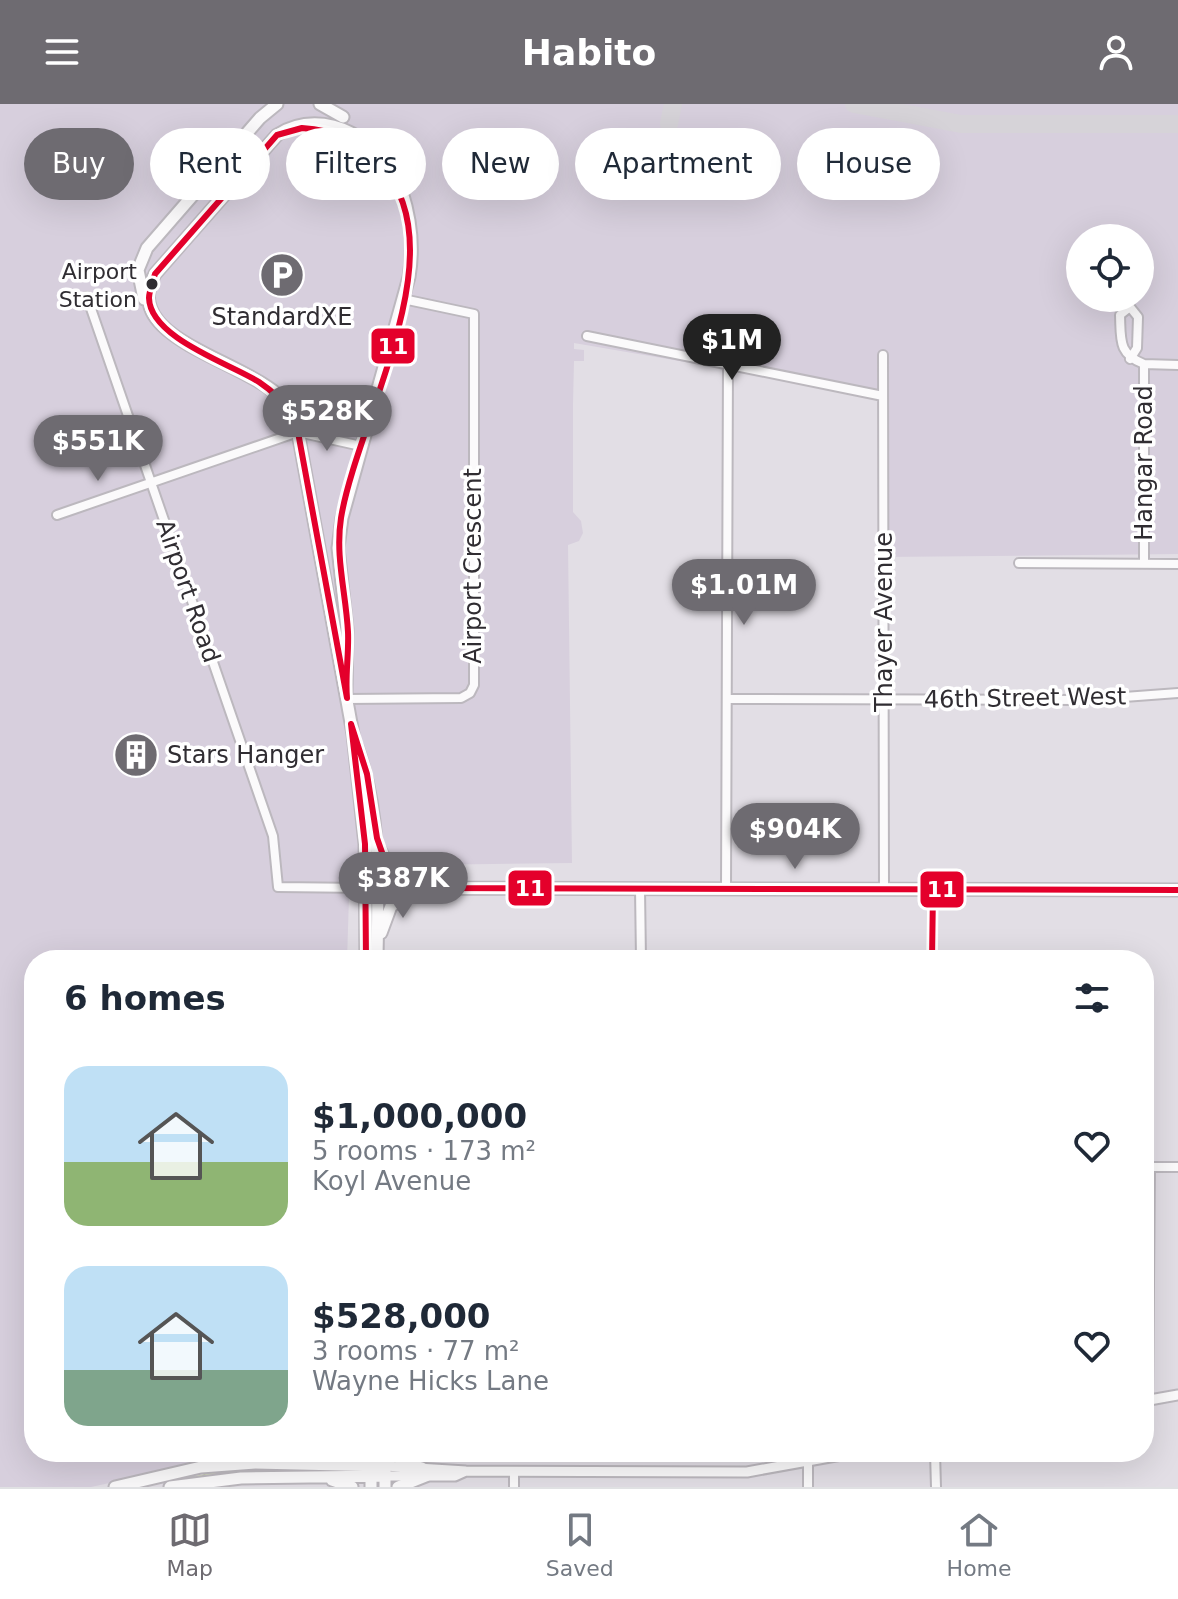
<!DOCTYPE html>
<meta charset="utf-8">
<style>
:root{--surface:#fff;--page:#f2f2f3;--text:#1f2937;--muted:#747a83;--line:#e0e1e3;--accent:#6e6b71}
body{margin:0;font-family:"DejaVu Sans",sans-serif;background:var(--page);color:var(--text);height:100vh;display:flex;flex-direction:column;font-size:30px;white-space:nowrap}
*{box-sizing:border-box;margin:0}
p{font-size:26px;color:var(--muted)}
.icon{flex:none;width:44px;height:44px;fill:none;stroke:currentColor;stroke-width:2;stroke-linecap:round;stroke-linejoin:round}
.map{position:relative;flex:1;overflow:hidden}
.details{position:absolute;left:24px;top:846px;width:1130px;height:512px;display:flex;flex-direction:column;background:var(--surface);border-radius:32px;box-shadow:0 8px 32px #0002}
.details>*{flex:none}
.top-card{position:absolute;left:24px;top:24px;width:1130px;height:72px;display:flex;gap:16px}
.controls{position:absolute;left:1066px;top:120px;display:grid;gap:16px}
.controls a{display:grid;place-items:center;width:88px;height:88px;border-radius:50%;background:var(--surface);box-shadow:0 8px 32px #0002;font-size:40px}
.price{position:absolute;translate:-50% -68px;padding:0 18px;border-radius:28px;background:var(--accent);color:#fff;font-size:26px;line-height:52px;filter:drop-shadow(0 2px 4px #0008)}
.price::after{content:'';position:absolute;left:50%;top:48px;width:24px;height:18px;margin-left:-12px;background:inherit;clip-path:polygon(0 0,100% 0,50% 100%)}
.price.selected{background:#222;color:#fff}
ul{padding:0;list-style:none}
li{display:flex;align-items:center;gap:24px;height:200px;padding:0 40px}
li span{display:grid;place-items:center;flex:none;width:224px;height:160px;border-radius:24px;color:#555}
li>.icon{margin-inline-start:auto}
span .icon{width:96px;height:96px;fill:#fffc;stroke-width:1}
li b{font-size:34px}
h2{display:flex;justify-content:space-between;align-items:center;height:96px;padding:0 40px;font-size:34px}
.pill{padding:0 28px;border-radius:36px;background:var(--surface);box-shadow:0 8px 32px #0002;font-size:28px;line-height:72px}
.pill.selected{background:var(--accent);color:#fff}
header{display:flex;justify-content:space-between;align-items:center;height:104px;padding:0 40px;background:var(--accent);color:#fff;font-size:36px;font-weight:600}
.tabs{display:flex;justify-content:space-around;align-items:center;height:112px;border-top:2px solid var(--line);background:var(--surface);font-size:22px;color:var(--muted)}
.tabs a{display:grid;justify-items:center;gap:4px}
.tabs .selected{color:var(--accent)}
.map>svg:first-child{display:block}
.built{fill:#d7cfdd;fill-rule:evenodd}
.grass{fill:url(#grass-dots)}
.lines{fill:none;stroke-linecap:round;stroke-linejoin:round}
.taxiway{stroke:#d6d3d8;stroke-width:18}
.minor-casing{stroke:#bcb8be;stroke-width:12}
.tertiary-casing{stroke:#bcb8be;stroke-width:13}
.secondary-casing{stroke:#bcb8be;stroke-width:15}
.minor{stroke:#fbfafb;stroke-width:8}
.tertiary{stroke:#fbfafb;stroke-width:9}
.secondary{stroke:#fbfafb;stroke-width:11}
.bus-1-casing{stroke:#fff;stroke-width:12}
.bus-1{stroke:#e4002b;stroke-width:6}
.bus-dot{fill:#302d32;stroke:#fff;stroke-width:3}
.labels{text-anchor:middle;stroke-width:7;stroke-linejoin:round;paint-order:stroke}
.bus-label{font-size:22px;fill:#302d32;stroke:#fff;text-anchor:end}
.poi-label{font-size:24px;fill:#302d32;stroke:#fff}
.street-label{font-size:24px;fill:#302d32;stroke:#fff}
.line-badge{stroke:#fff;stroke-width:3}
.badge-label{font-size:22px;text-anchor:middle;font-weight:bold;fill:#fff}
</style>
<header><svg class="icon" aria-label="menu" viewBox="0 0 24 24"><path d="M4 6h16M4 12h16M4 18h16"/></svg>Habito<svg class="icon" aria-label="person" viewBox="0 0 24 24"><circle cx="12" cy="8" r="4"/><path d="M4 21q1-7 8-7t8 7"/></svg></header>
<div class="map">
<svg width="1178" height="1383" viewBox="0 0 1178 1383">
<defs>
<pattern id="grass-dots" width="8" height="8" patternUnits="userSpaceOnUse" patternTransform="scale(2)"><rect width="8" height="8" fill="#d3dabb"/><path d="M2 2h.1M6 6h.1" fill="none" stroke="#b5bba1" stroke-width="1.8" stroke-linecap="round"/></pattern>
</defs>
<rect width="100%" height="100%" fill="#e2dee5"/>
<path class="built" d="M 0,0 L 1178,0 L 1178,450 L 884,453 L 883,292 L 574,239 L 574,245 L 584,246 L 584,257 L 574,257 L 573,300 L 573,408 L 581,417 L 583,429 L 579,437 L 568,441 L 572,759 L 350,762 L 347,856 L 34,856 L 34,1348 L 336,1349 L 234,1352 L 91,1383 L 0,1383 ZM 1080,134 L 1140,134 L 1140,194 L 1080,194 Z"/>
<path class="grass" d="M 298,1365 L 202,1372 L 138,1383 L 210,1369 Z"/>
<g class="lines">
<path class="taxiway" d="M 854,0 L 961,20 L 1178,20
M 669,20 L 673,0"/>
<g class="minor-casing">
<path id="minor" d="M 87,193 L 273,732 L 278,783 L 365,784
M 587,232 L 883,292
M 883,251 L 884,786
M 1130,255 L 1137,244 L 1138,213 L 1130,203 L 1120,211 C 1121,236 1118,250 1144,260 L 1144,459
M 1144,260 L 1178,261
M 57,411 L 298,328 L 361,342
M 1019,459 L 1178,460
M 347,595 L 461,594 L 470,589 L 474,581 L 474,210 L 403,195
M 728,595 L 1084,596 L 1178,589
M 640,785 L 641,856
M 726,785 L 728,261
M 932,856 L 933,786
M 1144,1063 L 1178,1063
M 1148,1296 L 1150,1063
M 935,1348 L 936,1383
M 808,1358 L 808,1383
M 514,1367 L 514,1383"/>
</g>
<g class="tertiary-casing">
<path id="tertiary" d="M 1144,1297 L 1178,1291
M 385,1362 L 466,1367 L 747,1368 L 858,1348
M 385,1372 L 455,1372 L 466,1367"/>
</g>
<g class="secondary-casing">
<path id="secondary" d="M 320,0 L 343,13
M 144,195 L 138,166 L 147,144 L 260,14 L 277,0
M 346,589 L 347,525 L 338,444 L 342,414 L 409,173 C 414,144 411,116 402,88 C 386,38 325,0 277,31 L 155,170 C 115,243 272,257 295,312 L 353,630 L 365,740 L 366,856
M 357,643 C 382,712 378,784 377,856
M 380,746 L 392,768 L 423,781
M 365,784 L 1178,786
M 381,829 L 391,802 L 416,787
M 392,1348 L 404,1359 L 422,1364
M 324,1354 L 351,1348
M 332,1376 L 352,1383
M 115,1383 L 201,1363 L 255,1359 L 385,1362
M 170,1383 L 241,1374 L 385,1372
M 371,1383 L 371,1348
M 385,1383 L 385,1348
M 398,1383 L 426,1372"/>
</g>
<use href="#minor" class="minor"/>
<use href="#tertiary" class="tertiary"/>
<use href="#secondary" class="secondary"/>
<g class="bus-1-casing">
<path id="bus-1" d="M 302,24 C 335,26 358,37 381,62 C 459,145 357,316 341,414 C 335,453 346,489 348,528 C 349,550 345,572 347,594 L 295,312 C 284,298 274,288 259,278 C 231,260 150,234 149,194 C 149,187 153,177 155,170 L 277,31 Z
M 351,620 L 367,670 L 377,734 L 385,757 L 392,768 L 431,784 L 1178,786
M 351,620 L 365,740 L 366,856
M 932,856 L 933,786"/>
</g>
<use href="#bus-1" class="bus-1"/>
</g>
<defs>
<g id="parking-disc" transform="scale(2.3)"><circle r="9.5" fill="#6e6b71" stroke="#fff"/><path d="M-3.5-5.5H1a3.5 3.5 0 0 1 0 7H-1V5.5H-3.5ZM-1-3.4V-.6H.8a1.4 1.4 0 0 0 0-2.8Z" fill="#fff"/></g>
<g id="building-disc" transform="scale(2.3)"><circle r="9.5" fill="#6e6b71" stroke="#fff"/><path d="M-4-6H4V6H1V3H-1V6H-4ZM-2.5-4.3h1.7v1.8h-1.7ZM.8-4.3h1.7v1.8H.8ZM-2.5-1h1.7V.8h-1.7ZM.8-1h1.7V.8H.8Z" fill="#fff"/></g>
</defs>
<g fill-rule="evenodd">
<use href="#parking-disc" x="282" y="171"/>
<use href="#building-disc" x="136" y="651"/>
</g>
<circle class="bus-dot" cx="152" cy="180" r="7"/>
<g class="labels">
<g class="bus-label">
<text x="137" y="175">Airport<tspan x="137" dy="28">Station</tspan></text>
</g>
<g class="poi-label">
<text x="282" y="221">StandardXE</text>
<text x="167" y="659" text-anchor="start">Stars Hanger</text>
</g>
<g class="street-label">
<text transform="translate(1144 359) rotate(-90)" y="8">Hangar Road</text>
<text transform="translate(473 462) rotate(-90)" y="8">Airport Crescent</text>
<text transform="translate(188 487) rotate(71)" y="8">Airport Road</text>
<text transform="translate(884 518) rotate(-90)" y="8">Thayer Avenue</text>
<text transform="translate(1025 594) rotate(-1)" y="8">46th Street West</text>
</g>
</g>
<g class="line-badge">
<rect x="370" y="223" width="46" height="38" rx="8" fill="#e4002b"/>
<rect x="507" y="765" width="46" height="38" rx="8" fill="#e4002b"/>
<rect x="919" y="766" width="46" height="39" rx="8" fill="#e4002b"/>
</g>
<g class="badge-label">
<text x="393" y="250">11</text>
<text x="530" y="792">11</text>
<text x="942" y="793">11</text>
</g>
</svg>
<div class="controls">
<a><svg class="icon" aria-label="locate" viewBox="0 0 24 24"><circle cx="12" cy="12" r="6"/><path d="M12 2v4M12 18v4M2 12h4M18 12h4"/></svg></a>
</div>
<b class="price selected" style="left:732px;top:278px">$1M</b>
<b class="price" style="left:327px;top:349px">$528K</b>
<b class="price" style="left:98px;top:379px">$551K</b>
<b class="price" style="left:744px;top:523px">$1.01M</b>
<b class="price" style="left:795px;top:767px">$904K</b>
<b class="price" style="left:403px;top:816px">$387K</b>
<div class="top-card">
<a class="pill selected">Buy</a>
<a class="pill">Rent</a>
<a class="pill">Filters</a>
<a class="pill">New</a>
<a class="pill">Apartment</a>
<a class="pill">House</a>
</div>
<section class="details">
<h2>6 homes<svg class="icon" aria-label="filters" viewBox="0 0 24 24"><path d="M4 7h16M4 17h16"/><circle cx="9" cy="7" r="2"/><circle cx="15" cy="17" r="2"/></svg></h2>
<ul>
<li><span style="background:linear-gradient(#bfe0f5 60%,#8fb573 0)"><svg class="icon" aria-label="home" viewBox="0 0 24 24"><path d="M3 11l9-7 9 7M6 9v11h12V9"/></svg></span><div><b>$1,000,000</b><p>5 rooms · 173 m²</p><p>Koyl Avenue</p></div><svg class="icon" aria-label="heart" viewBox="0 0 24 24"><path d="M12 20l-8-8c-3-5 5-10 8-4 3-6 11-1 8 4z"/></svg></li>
<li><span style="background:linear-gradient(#bfe0f5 65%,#7fa58c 0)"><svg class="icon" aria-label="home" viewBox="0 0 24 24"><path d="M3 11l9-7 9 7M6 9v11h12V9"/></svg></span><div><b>$528,000</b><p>3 rooms · 77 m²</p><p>Wayne Hicks Lane</p></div><svg class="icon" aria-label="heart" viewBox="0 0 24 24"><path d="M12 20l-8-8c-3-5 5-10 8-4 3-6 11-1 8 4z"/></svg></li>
</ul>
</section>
</div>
<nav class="tabs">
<a class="selected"><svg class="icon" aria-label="map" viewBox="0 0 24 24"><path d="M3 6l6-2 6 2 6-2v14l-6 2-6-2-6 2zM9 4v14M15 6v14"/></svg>Map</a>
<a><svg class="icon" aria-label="saved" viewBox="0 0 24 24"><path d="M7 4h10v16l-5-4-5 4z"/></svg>Saved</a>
<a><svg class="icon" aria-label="home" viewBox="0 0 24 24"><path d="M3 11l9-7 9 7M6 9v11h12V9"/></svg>Home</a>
</nav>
